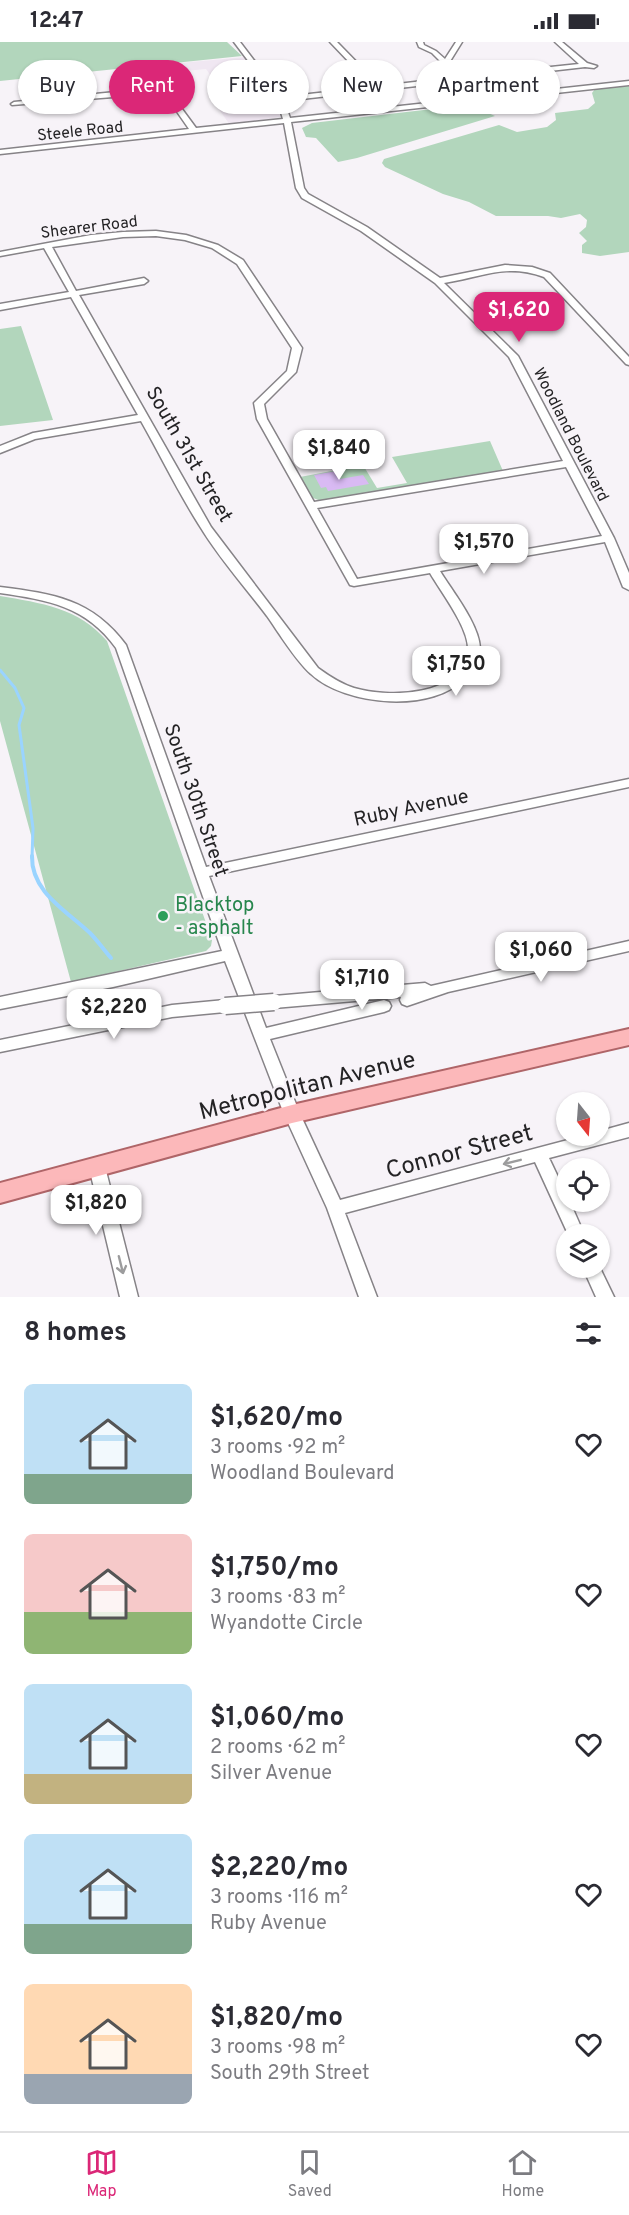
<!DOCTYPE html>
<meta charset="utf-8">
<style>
:root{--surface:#fff;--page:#f2f2f3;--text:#2b2b33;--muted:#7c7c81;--line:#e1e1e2;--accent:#db2777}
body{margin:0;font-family:Overpass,sans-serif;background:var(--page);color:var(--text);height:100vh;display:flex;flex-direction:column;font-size:22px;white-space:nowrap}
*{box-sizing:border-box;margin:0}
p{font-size:20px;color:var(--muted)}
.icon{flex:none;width:33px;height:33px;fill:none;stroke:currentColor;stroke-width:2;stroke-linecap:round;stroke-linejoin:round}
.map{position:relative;height:1255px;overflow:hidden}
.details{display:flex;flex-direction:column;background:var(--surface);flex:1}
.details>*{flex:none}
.hud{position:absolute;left:18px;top:18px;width:594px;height:54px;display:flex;gap:12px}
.needle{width:39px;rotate:163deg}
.fabs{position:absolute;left:556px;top:1050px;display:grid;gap:12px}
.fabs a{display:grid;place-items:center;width:54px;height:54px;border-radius:50%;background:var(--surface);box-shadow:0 2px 4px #0004;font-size:30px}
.price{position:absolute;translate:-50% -51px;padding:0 14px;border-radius:12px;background:#fff;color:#222;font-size:20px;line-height:39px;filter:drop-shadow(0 2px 3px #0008)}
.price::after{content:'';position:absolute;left:50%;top:36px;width:18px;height:14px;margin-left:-9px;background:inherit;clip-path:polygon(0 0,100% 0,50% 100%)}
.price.active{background:var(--accent);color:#fff}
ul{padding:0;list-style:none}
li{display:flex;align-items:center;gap:18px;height:150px;padding:0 24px}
li span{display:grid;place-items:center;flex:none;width:168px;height:120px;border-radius:9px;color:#555}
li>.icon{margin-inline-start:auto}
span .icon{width:72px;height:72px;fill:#fffc;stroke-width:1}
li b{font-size:26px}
h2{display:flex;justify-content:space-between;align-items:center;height:72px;padding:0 24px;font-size:26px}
.chip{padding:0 21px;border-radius:27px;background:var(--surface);box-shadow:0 2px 4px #0004;font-size:21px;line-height:54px}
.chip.active{background:var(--accent);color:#fff}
.status{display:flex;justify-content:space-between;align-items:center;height:42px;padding:0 30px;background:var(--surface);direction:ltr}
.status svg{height:16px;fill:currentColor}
.menu{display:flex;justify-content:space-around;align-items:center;height:84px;border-top:2px solid var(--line);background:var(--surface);font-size:16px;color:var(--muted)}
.menu a{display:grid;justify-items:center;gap:3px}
.menu .active{color:var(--accent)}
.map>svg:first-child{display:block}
.built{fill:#f0e7f2}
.green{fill:#b2d6bc}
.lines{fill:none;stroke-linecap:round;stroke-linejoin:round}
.stream-far1{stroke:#9ad4ff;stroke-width:3}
.stream{stroke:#9ad4ff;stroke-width:4}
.building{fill:#d9baf3}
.minor-casing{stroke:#868387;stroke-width:3}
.major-casing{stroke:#af6568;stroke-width:4}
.minor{fill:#fff;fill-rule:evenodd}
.major{fill:#fcb8ba;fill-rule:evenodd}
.minor-bridge-casing{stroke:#868387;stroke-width:19;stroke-linecap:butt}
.minor-bridge{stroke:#fff;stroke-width:16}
.oneway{stroke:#9c9c9d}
.leisure-dot{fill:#2e9e5b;stroke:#f7f3f8;stroke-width:2}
.labels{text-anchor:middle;stroke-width:5;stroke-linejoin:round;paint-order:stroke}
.far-street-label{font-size:16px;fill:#242325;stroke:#f7f3f8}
.street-label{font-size:20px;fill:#242325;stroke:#f7f3f8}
.leisure-label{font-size:20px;fill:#27864d;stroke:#f7f3f8;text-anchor:start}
.near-street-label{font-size:24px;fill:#242325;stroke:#f7f3f8}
</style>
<div class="status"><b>12:47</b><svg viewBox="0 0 49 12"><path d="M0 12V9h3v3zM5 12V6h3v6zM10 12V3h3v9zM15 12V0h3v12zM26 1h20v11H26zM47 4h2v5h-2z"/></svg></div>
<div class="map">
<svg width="629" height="1255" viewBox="0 0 629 1255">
<rect width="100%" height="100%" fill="#f7f3f8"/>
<path class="built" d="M 246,15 L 273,52 L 281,75 L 230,83 L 218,66 L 232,64 L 206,27 L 175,30 L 169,22 Z"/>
<path class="green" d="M 0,0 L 227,0 L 242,14 L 0,39 Z
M 629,44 L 629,210 L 600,214 L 582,211 L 582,203 L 587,199 L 579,191 L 586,185 L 587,178 L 580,172 L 561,176 L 548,174 L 496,174 L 469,160 L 443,152 L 385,125 L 382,121 L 384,117 L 499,83 L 517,90 L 547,85 L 556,78 L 555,71 L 588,67 L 595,61 L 592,51 L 595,47 Z
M 458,64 L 462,66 L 477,66 L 495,74 L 357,116 L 338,120 L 316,96 L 306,95 L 302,86 L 312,81 Z
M 21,284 L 53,378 L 0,384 L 0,287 Z
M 490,399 L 503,429 L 321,459 L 313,456 L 300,435 L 363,423 L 377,446 L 407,441 L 392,415 Z
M 0,554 C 41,561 79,566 107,599 L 212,898 L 211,904 L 206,909 L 71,940 L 0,679 Z"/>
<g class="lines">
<path class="stream-far1" d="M 0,628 L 15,646 L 24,666 L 19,683 L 33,786 L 32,816"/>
<path class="stream" d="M 32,814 C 31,850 67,869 90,891 C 97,898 104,908 111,916"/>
</g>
<path class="building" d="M 336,429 L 340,437 L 363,433 L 369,442 L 328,449 L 326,445 L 321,446 L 314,433 Z"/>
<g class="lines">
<g class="minor-casing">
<path id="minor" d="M 234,0 L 240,0 L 282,55 L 373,45 L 330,0 L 337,0 L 380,44 L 432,38 L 442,21 L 432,11 L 419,5 L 417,0 L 423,0 L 424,3 L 436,9 L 445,17 L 456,0 L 462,0 L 439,37 L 579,22 L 555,0 L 562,0 L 587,21 L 597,24 L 594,26 L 585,25 L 284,59 L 290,76 L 629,39 L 629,43 L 291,80 L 304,146 L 308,152 L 367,185 L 440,236 L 505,223 L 532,225 L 550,231 L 629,315 L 629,323 L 626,322 L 544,235 C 506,221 482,235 444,241 L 518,314 L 614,496 L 629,531 L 629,548 L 623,545 L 605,500 L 440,529 C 452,549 479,582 480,606 C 480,616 474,626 467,634 C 435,672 345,664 311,632 C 296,619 279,591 267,574 C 245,545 220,517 201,486 C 179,452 161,414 141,379 L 35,397 L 0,411 L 0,404 L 33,391 L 138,373 L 71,255 L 0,268 L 0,262 L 69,250 L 44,206 L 0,214 L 0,210 L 91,193 L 123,190 L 156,189 L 186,193 L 218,203 L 243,218 L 302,306 L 296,330 L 264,362 L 267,377 L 314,460 L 563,419 L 509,315 L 435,241 L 361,189 L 302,156 L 296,146 L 284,81 L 0,112 L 0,108 L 189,87 L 164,51 L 12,63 L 11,62 L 14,60 L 156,46 L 168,48 L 196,86 L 283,77 L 277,57 ZM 156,194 L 185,198 L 212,206 L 237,222 L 292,306 L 287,329 L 254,361 L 257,377 L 350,543 L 354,544 L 430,531 C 441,550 470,587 468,609 C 462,655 388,656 354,646 C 341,642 329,634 318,626 L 211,485 L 79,253 L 144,242 L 148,239 L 144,236 L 76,249 L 52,205 L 123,195 ZM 566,425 L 602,494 L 357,537 L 317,466 Z
M 0,545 C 54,552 92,557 126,603 L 206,825 L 629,737 L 629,745 L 209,834 L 266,986 L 384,958 L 389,960 L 391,964 L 389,968 L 384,970 L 270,997 L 300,1072 L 340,1158 L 583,1094 L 600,1094 L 600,1089 L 629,1081 L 629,1095 L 549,1116 L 567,1154 L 567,1160 L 570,1160 L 584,1192 L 568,1192 L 535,1120 L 345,1171 L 377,1255 L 359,1255 L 327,1166 L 284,1072 L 225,919 L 113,945 L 0,967 L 0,955 L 222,909 L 116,606 C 86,564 48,558 0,551 Z
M 629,899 L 629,909 L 448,950 L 407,964 L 402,962 L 400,958 L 401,955 L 274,966 L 269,964 L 267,960 L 269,956 L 274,954 L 425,941 L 431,944 Z
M 225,958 L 230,960 L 232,964 L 230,968 L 225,970 L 172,975 L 0,1010 L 0,998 L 172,963 Z
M 97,1118 L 103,1120 L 105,1125 L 138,1255 L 120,1255 L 89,1125 L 91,1120 Z
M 583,1226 L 600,1226 L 614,1255 L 596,1255 Z"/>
</g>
<g class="major-casing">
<path id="major" d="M 629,987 L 629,1003 L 292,1081 L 0,1161 L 0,1141 L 292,1063 Z"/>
</g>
<use href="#minor" class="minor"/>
<use href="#major" class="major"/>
<g class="minor-bridge-casing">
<path id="minor-bridge" d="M 225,964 L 274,960"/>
</g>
<use href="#minor-bridge" class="minor-bridge"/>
</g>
<defs><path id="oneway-shaft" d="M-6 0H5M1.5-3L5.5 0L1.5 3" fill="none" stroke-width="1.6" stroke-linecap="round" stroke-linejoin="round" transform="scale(1.5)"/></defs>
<g class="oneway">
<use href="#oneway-shaft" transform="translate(512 1120) rotate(166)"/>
<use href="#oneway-shaft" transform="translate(121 1223) rotate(76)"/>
</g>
<circle class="leisure-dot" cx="163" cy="874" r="6"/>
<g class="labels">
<g class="far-street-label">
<text transform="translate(80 88) rotate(-6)" y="6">Steele Road</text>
<text transform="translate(89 184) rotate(-7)" y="6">Shearer Road</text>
<text transform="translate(572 392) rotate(63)" y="6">Woodland Boulevard</text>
</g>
<g class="street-label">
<text transform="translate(190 412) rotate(60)" y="7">South 31st Street</text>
<text transform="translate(197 758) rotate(71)" y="7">South 30th Street</text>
<text transform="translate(411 765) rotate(-12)" y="7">Ruby Avenue</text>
</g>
<g class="leisure-label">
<text x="175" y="869">Blacktop<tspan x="175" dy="23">- asphalt</tspan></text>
</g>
<g class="near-street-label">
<text transform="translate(307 1043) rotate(-14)" y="8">Metropolitan Avenue</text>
<text transform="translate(459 1109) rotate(-15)" y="8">Connor Street</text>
</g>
</g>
</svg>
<div class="fabs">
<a><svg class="needle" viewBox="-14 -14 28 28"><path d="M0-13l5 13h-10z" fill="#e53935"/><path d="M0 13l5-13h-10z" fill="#7c7c81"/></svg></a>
<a><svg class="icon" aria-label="locate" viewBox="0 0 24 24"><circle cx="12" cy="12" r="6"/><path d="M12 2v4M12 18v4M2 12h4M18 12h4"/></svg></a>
<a><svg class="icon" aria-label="layers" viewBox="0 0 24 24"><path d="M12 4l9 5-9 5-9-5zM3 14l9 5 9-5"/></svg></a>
</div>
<b class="price active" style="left:519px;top:301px">$1,620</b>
<b class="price" style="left:339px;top:439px">$1,840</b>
<b class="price" style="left:484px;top:533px">$1,570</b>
<b class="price" style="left:456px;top:655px">$1,750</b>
<b class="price" style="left:541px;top:941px">$1,060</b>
<b class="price" style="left:362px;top:969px">$1,710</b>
<b class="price" style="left:114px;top:998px">$2,220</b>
<b class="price" style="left:96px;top:1194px">$1,820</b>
<div class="hud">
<a class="chip">Buy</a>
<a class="chip active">Rent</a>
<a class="chip">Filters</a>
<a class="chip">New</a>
<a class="chip">Apartment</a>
</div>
</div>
<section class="details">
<h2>8 homes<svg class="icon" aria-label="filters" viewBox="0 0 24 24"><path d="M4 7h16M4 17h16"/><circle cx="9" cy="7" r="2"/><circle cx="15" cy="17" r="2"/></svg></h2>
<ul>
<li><span style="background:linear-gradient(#bfe0f5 75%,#7fa58c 0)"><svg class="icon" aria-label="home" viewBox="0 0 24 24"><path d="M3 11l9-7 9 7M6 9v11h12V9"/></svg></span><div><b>$1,620/mo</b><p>3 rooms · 92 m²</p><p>Woodland Boulevard</p></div><svg class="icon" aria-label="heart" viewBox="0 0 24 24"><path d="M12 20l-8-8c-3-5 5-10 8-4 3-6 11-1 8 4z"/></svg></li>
<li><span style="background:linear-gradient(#f6c9c9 65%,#8fb573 0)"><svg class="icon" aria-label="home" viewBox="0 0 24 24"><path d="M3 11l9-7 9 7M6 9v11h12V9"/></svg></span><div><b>$1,750/mo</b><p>3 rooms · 83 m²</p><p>Wyandotte Circle</p></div><svg class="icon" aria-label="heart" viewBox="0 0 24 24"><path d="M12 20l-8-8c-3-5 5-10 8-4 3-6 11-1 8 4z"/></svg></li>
<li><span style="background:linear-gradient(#bfe0f5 75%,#c2b280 0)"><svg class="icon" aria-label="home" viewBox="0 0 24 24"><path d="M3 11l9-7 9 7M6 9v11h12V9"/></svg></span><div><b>$1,060/mo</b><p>2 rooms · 62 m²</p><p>Silver Avenue</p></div><svg class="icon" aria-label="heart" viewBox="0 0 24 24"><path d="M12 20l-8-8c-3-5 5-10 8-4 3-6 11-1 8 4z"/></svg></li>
<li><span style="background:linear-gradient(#bfe0f5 75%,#7fa58c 0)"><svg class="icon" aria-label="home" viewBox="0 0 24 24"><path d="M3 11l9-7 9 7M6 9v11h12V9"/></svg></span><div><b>$2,220/mo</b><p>3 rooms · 116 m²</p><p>Ruby Avenue</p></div><svg class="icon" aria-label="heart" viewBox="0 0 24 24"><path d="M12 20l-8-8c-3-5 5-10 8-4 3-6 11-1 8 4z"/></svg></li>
<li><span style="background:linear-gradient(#ffd9b3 75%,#9aa5b1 0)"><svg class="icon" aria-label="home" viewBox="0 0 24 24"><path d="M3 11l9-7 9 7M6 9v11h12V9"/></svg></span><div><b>$1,820/mo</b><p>3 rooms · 98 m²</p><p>South 29th Street</p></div><svg class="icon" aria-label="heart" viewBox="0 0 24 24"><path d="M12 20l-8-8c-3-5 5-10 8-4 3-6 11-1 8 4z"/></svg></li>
</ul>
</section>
<nav class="menu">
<a class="active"><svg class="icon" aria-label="map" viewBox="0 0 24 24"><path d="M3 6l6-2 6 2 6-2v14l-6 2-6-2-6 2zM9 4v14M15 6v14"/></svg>Map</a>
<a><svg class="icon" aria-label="saved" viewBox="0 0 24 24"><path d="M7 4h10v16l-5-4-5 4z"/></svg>Saved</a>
<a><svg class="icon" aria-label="home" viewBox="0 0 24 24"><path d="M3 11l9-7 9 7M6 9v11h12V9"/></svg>Home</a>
</nav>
